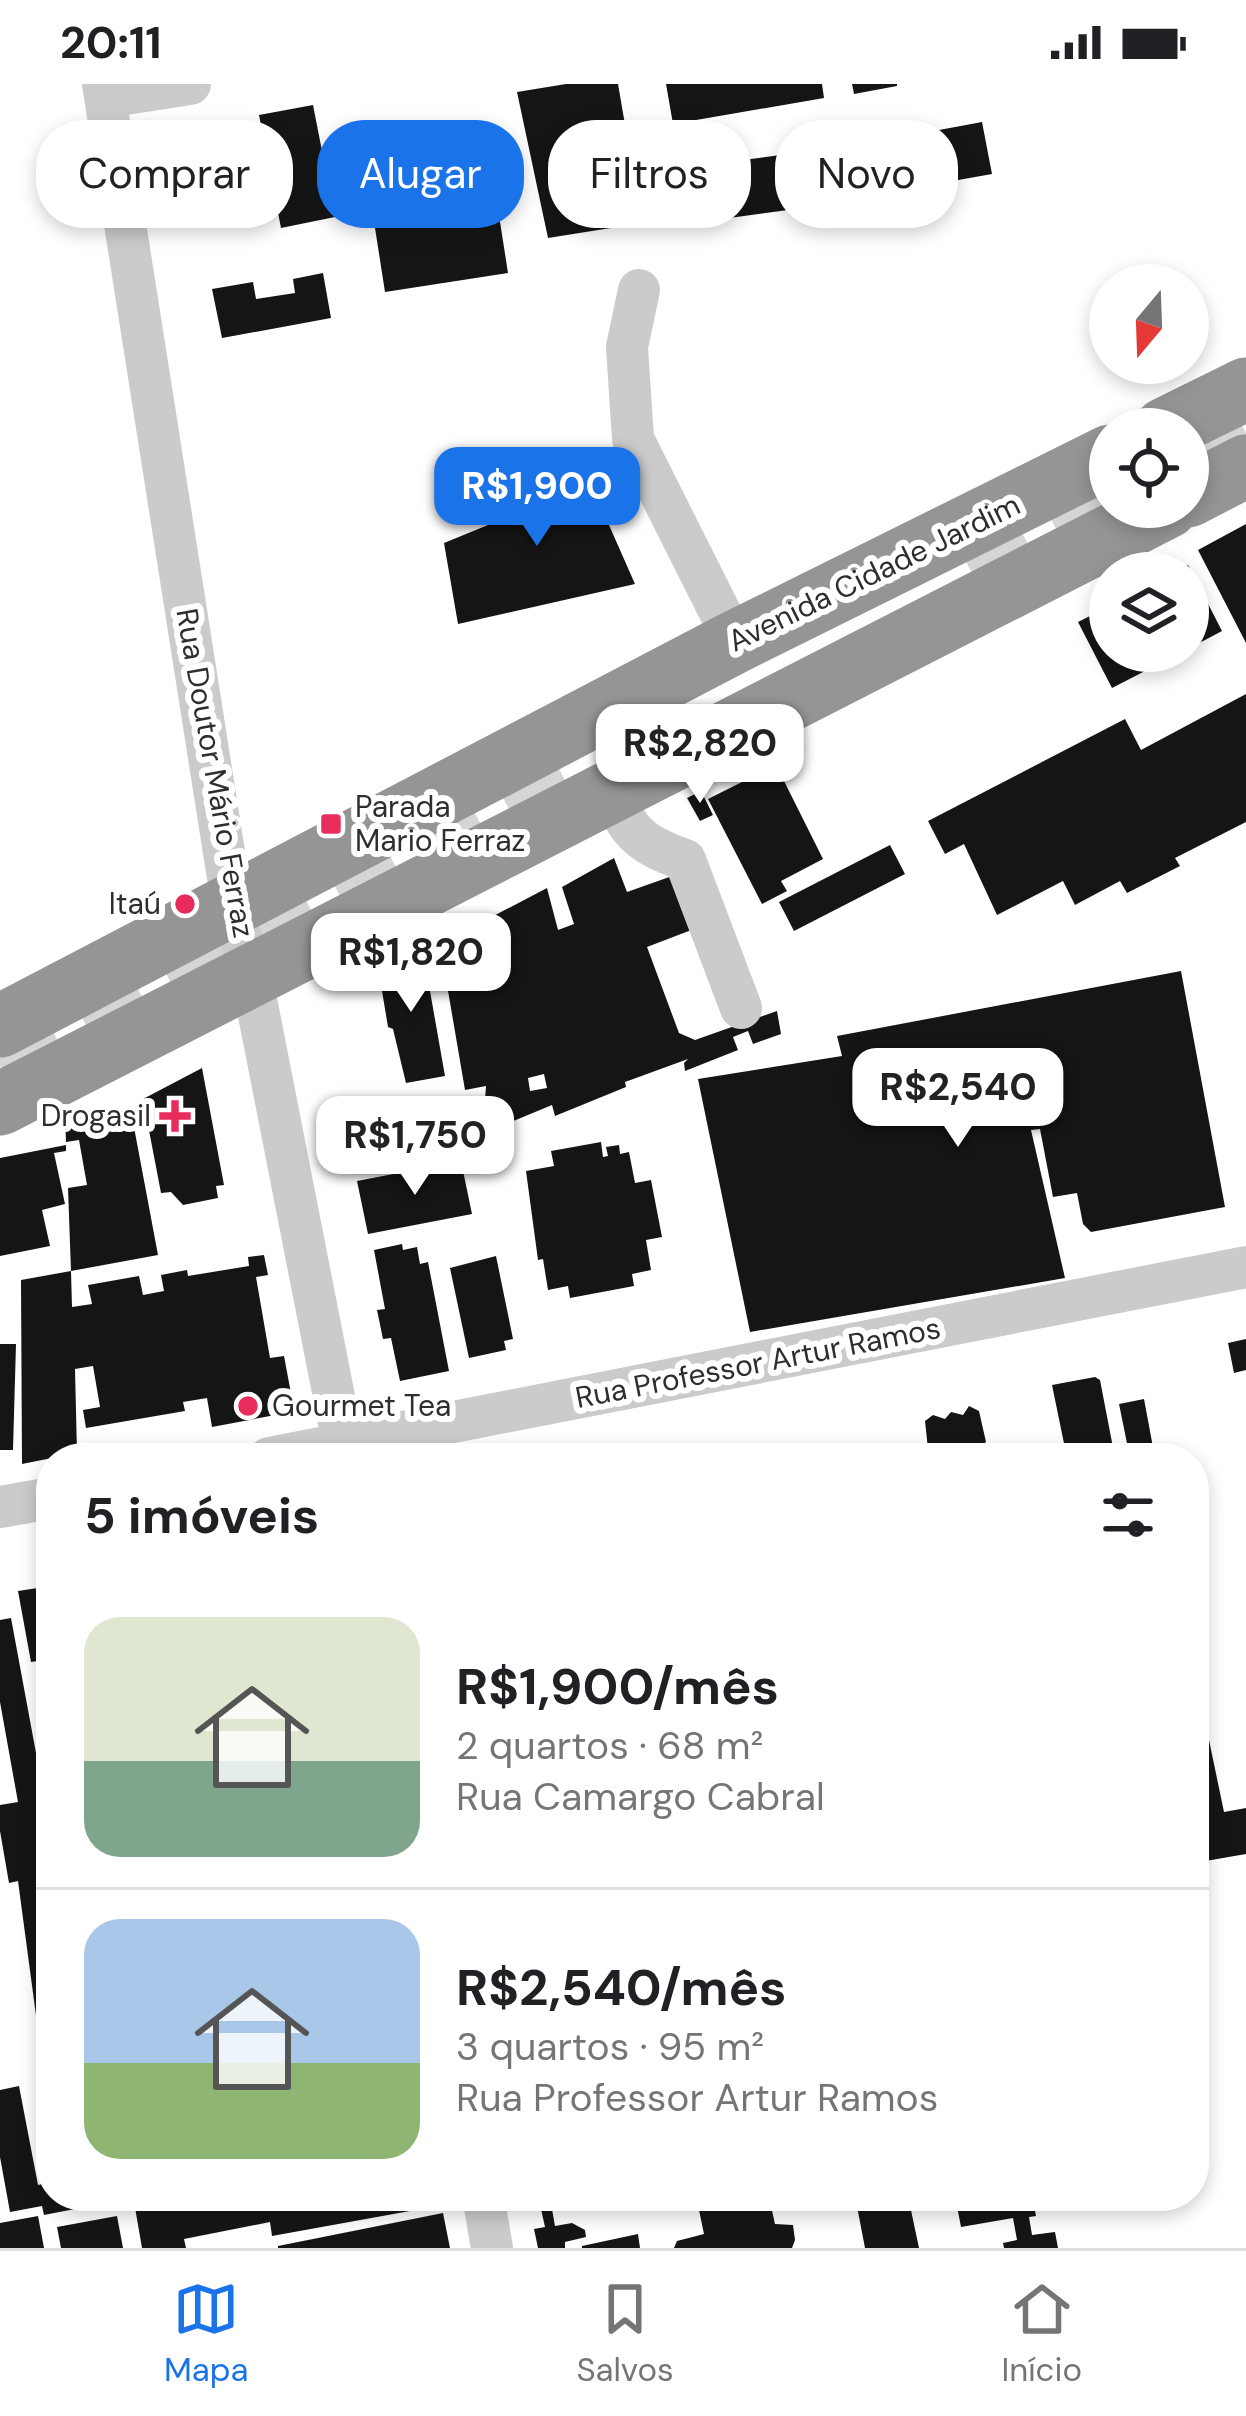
<!DOCTYPE html>
<html lang="pt">
<meta charset="utf-8">
<style>
:root{--surface:#fff;--page:#f2f2f2;--text:#202124;--muted:#757577;--line:#e0e0e0;--accent:#1a73e8}
body{margin:0;font-family:"DM Sans",sans-serif;background:var(--page);color:var(--text);height:100vh;display:flex;flex-direction:column;font-size:45px;white-space:nowrap}
*{box-sizing:border-box;margin:0}
p{font-size:39px;color:var(--muted)}
.icon{flex:none;width:66px;height:66px;fill:none;stroke:currentColor;stroke-width:2;stroke-linecap:round;stroke-linejoin:round}
.map{position:relative;flex:1;overflow:hidden}
.sheet{position:absolute;left:36px;top:1359px;width:1173px;height:768px;display:flex;flex-direction:column;background:var(--surface);border-radius:48px;box-shadow:0 6px 18px #0003}
.sheet>*{flex:none}
.hud{position:absolute;left:36px;top:36px;width:1176px;height:108px;display:flex;gap:24px}
.needle{width:78px;rotate:199deg}
.fabs{position:absolute;left:1089px;top:180px;display:grid;gap:24px}
.fabs a{display:grid;place-items:center;width:120px;height:120px;border-radius:50%;background:var(--surface);box-shadow:0 6px 18px #0003;font-size:60px}
.price{position:absolute;translate:-50% -102px;padding:0 27px;border-radius:24px;background:#fff;color:#222;font-size:39px;line-height:78px;filter:drop-shadow(0 3px 6px #0008)}
.price::after{content:'';position:absolute;left:50%;top:72px;width:36px;height:27px;margin-left:-18px;background:inherit;clip-path:polygon(0 0,100% 0,50% 100%)}
.price.selected{background:var(--accent);color:#fff}
ul{padding:0;list-style:none}
li{display:flex;align-items:center;gap:36px;height:300px;padding:0 48px}
li+li{border-top:3px solid var(--line)}
li span{display:grid;place-items:center;flex:none;width:336px;height:240px;border-radius:36px;color:#555}
li>.icon{margin-inline-start:auto}
span .icon{width:144px;height:144px;fill:#fffc;stroke-width:1}
li b{font-size:51px}
h2{display:flex;justify-content:space-between;align-items:center;height:144px;padding:0 48px;font-size:51px}
.tag{padding:0 42px;border-radius:48px;background:var(--surface);box-shadow:0 6px 18px #0003;font-size:42px;line-height:108px}
.tag.selected{background:var(--accent);color:#fff}
.status{display:flex;justify-content:space-between;align-items:center;height:84px;padding:0 60px;background:var(--surface);direction:ltr}
.status svg{height:33px;fill:currentColor}
.menu{display:flex;justify-content:space-around;align-items:center;height:168px;border-top:3px solid var(--line);background:var(--surface);font-size:33px;color:var(--muted)}
.menu a{display:grid;justify-items:center;gap:6px}
.menu .selected{color:var(--accent)}
.map>svg:first-child{display:block}
.building{fill:#151515;fill-rule:evenodd}
.lines{fill:none;stroke-linecap:round;stroke-linejoin:round}
.highway-tunnel{stroke:#d5d5d5;stroke-width:63;stroke-dasharray:63 32;stroke-linecap:butt}
.minor{stroke:#cbcbcb;stroke-width:42}
.highway{stroke:#959595;stroke-width:63}
.poi-dot{fill:#e82d5d;stroke:#fff;stroke-width:4.5}
.labels{text-anchor:middle;stroke-width:12;stroke-linejoin:round;paint-order:stroke}
.street-label{font-size:30px;fill:#2e2e2e;stroke:#fff}
.poi-label{font-size:30px;fill:#2e2e2e;stroke:#fff;text-anchor:start}
</style>
<div class="status"><b>20:11</b><svg viewBox="0 0 49 12"><path d="M0 12V9h3v3zM5 12V6h3v6zM10 12V3h3v9zM15 12V0h3v12zM26 1h20v11H26zM47 4h2v5h-2z"/></svg></div>
<div class="map">
<svg width="1246" height="2164" viewBox="0 0 1246 2164">
<rect width="100%" height="100%" fill="#fff"/>
<path class="building" d="M 566,0 L 618,0 L 642,139 L 548,154 L 517,8 Z
M 666,0 L 822,0 L 824,14 L 673,40 Z
M 852,0 L 897,0 L 897,2 L 854,10 Z
M 313,21 L 335,133 L 281,144 L 259,31 Z
M 982,38 L 992,90 L 874,111 L 864,60 Z
M 839,63 L 847,118 L 700,138 L 692,83 Z
M 498,125 L 508,189 L 385,208 L 375,144 Z
M 323,189 L 331,234 L 222,254 L 212,205 L 253,198 L 256,215 L 295,209 L 293,195 Z
M 583,382 L 635,500 L 458,540 L 444,459 L 515,430 L 496,396 Z
M 1246,440 L 1246,559 L 1198,466 Z
M 1188,481 L 1222,547 L 1188,565 L 1188,489 L 1174,489 Z
M 1110,522 L 1110,567 L 1184,567 L 1112,604 L 1078,538 Z
M 1246,610 L 1246,738 L 1175,774 L 1180,782 L 1127,809 L 1120,797 L 1075,821 L 1063,797 L 997,831 L 964,760 L 945,770 L 928,737 L 1125,635 L 1141,666 Z
M 776,681 L 823,775 L 781,797 L 787,807 L 762,820 L 708,715 Z
M 701,707 L 713,731 L 700,737 L 687,714 Z
M 890,761 L 905,790 L 794,847 L 779,818 Z
M 614,774 L 627,808 L 675,791 L 694,845 L 647,863 L 679,949 L 695,956 L 777,927 L 781,950 L 753,960 L 748,947 L 733,953 L 738,966 L 685,987 L 684,979 L 688,975 L 625,998 L 626,1003 L 555,1032 L 552,1021 L 480,1051 L 476,1033 L 470,1034 L 468,1019 L 485,1016 L 486,1002 L 465,1006 L 440,860 L 547,804 L 558,846 L 574,840 L 562,803 ZM 544,990 L 547,1004 L 530,1007 L 528,994 Z
M 406,869 L 424,873 L 445,992 L 406,999 L 393,945 L 388,943 L 379,889 L 370,886 L 367,879 Z
M 1181,887 L 1225,1123 L 1091,1148 L 1083,1140 L 1077,1109 L 1053,1113 L 1040,1045 L 1031,1046 L 1065,1194 L 750,1248 L 698,995 L 842,972 L 837,952 Z
M 202,984 L 224,1101 L 216,1102 L 218,1114 L 183,1121 L 171,1108 L 161,1109 L 143,1015 Z
M 130,1022 L 158,1171 L 71,1187 L 68,1104 L 87,1101 L 79,1056 L 66,1058 L 65,1033 Z
M 601,1058 L 603,1073 L 608,1072 L 606,1063 L 619,1061 L 620,1070 L 629,1068 L 635,1099 L 651,1096 L 662,1153 L 646,1156 L 651,1186 L 632,1190 L 634,1202 L 570,1214 L 568,1202 L 548,1206 L 543,1175 L 538,1176 L 526,1087 L 554,1082 L 551,1067 Z
M 66,1061 L 66,1067 L 54,1069 L 65,1120 L 42,1126 L 50,1162 L 0,1172 L 0,1074 Z
M 461,1077 L 472,1130 L 368,1150 L 357,1097 Z
M 402,1160 L 403,1166 L 417,1163 L 420,1180 L 428,1178 L 449,1287 L 400,1297 L 391,1254 L 383,1255 L 377,1226 L 385,1225 L 374,1166 Z
M 264,1171 L 268,1191 L 256,1193 L 270,1274 L 284,1272 L 293,1320 L 286,1329 L 212,1343 L 207,1314 L 183,1318 L 185,1327 L 86,1344 L 83,1326 L 100,1323 L 93,1282 L 75,1285 L 77,1369 L 22,1380 L 21,1196 L 71,1187 L 72,1223 L 92,1220 L 88,1201 L 139,1192 L 143,1211 L 164,1207 L 161,1191 L 187,1186 L 188,1192 L 249,1182 L 248,1173 Z
M 496,1172 L 513,1255 L 504,1257 L 506,1266 L 469,1274 L 450,1184 Z
M 1246,1255 L 1246,1286 L 1234,1289 L 1228,1259 Z
M 0,1260 L 16,1260 L 13,1366 L 0,1366 Z
M 1095,1293 L 1100,1296 L 1115,1374 L 1067,1374 L 1052,1301 Z
M 1144,1315 L 1155,1374 L 1130,1374 L 1119,1320 Z
M 969,1322 L 979,1327 L 986,1358 L 982,1361 L 984,1374 L 929,1374 L 925,1337 L 933,1331 L 945,1335 L 951,1328 L 963,1331 Z
M 51,1502 L 51,1575 L 31,1578 L 18,1507 Z
M 11,1534 L 51,1750 L 51,1990 L 44,1991 L 18,1797 L 9,1799 L 0,1747 L 0,1721 L 18,1718 L 0,1618 L 0,1536 Z
M 1194,1584 L 1224,1728 L 1246,1724 L 1246,1770 L 1194,1779 L 1194,1755 L 1203,1753 L 1194,1705 Z
M 51,1625 L 51,1708 L 48,1708 L 36,1628 Z
M 19,2002 L 38,2101 L 51,2098 L 51,2112 L 131,2114 L 44,2131 L 42,2122 L 10,2128 L 0,2073 L 0,2006 Z
M 133,2112 L 175,2112 L 178,2125 L 241,2112 L 418,2112 L 421,2125 L 272,2152 L 270,2138 L 184,2155 L 186,2164 L 142,2164 Z
M 739,2112 L 749,2112 L 751,2117 L 769,2113 L 775,2140 L 793,2141 L 795,2156 L 792,2164 L 674,2164 L 677,2157 L 704,2150 L 699,2126 L 714,2123 L 713,2117 Z
M 855,2112 L 908,2112 L 919,2164 L 865,2164 Z
M 955,2112 L 1032,2112 L 1036,2132 L 1029,2133 L 1032,2151 L 1055,2148 L 1058,2164 L 1004,2164 L 1003,2159 L 1017,2156 L 1013,2134 L 961,2143 Z
M 550,2114 L 555,2142 L 572,2139 L 585,2146 L 586,2153 L 565,2158 L 565,2164 L 538,2164 L 534,2145 L 545,2143 L 539,2116 Z
M 443,2129 L 450,2164 L 278,2164 L 278,2162 Z
M 38,2132 L 44,2164 L 0,2164 L 0,2139 Z
M 117,2132 L 123,2164 L 61,2164 L 57,2143 Z
M 638,2150 L 640,2164 L 582,2164 L 582,2162 Z"/>
<g class="lines">
<path class="highway-tunnel" d="M 1188,374 L 1246,344
M 972,489 L 1110,416
M 0,982 L 570,684"/>
<path class="minor" d="M 103,0 L 232,819 L 251,890 L 346,1374
M 106,13 L 190,0
M 639,206 L 627,263 L 633,355 L 735,558
M 610,707 C 630,750 640,760 685,776 L 741,924
M 269,1374 L 1246,1183
M 0,1423 L 51,1414
M 483,2112 L 492,2164"/>
<path class="highway" d="M 1165,345 L 1246,305
M 1188,412 L 1246,382
M 0,942 L 735,558 L 1110,372
M 0,1020 L 1167,423"/>
</g>
<g class="poi-dot">
<rect x="319" y="728" width="24" height="24" rx="6"/>
<circle cx="185" cy="820" r="12"/>
<path d="M169 1014h12v12h12v12h-12v12h-12v-12h-12v-12h12z"/>
<circle cx="248" cy="1322" r="12"/>
</g>
<g class="labels">
<g class="street-label">
<text transform="translate(874 489) rotate(-26)" y="10">Avenida Cidade Jardim</text>
<text transform="translate(215 689) rotate(80)" y="10">Rua Doutor Mário Ferraz</text>
<text transform="translate(758 1279) rotate(-11)" y="10">Rua Professor Artur Ramos</text>
</g>
<g class="poi-label">
<text x="355" y="733">Parada<tspan x="355" dy="34">Mario Ferraz</tspan></text>
<text x="161" y="830" text-anchor="end">Itaú</text>
<text x="151" y="1042" text-anchor="end">Drogasil</text>
<text x="272" y="1332">Gourmet Tea</text>
</g>
</g>
</svg>
<div class="fabs">
<a><svg class="needle" viewBox="-14 -14 28 28"><path d="M0-13l5 13h-10z" fill="#e53935"/><path d="M0 13l5-13h-10z" fill="#757577"/></svg></a>
<a><svg class="icon" aria-label="locate" viewBox="0 0 24 24"><circle cx="12" cy="12" r="6"/><path d="M12 2v4M12 18v4M2 12h4M18 12h4"/></svg></a>
<a><svg class="icon" aria-label="layers" viewBox="0 0 24 24"><path d="M12 4l9 5-9 5-9-5zM3 14l9 5 9-5"/></svg></a>
</div>
<b class="price selected" style="left:537px;top:465px">R$1,900</b>
<b class="price" style="left:700px;top:722px">R$2,820</b>
<b class="price" style="left:411px;top:931px">R$1,820</b>
<b class="price" style="left:958px;top:1066px">R$2,540</b>
<b class="price" style="left:415px;top:1114px">R$1,750</b>
<div class="hud">
<a class="tag">Comprar</a>
<a class="tag selected">Alugar</a>
<a class="tag">Filtros</a>
<a class="tag">Novo</a>
</div>
<section class="sheet">
<h2>5 imóveis<svg class="icon" aria-label="filters" viewBox="0 0 24 24"><path d="M4 7h16M4 17h16"/><circle cx="9" cy="7" r="2"/><circle cx="15" cy="17" r="2"/></svg></h2>
<ul>
<li><span style="background:linear-gradient(#dfe7d0 60%,#7fa58c 0)"><svg class="icon" aria-label="home" viewBox="0 0 24 24"><path d="M3 11l9-7 9 7M6 9v11h12V9"/></svg></span><div><b>R$1,900/mês</b><p>2 quartos · 68 m²</p><p>Rua Camargo Cabral</p></div></li>
<li><span style="background:linear-gradient(#a9c7e8 60%,#8fb573 0)"><svg class="icon" aria-label="home" viewBox="0 0 24 24"><path d="M3 11l9-7 9 7M6 9v11h12V9"/></svg></span><div><b>R$2,540/mês</b><p>3 quartos · 95 m²</p><p>Rua Professor Artur Ramos</p></div></li>
</ul>
</section>
</div>
<nav class="menu">
<a class="selected"><svg class="icon" aria-label="map" viewBox="0 0 24 24"><path d="M3 6l6-2 6 2 6-2v14l-6 2-6-2-6 2zM9 4v14M15 6v14"/></svg>Mapa</a>
<a><svg class="icon" aria-label="saved" viewBox="0 0 24 24"><path d="M7 4h10v16l-5-4-5 4z"/></svg>Salvos</a>
<a><svg class="icon" aria-label="home" viewBox="0 0 24 24"><path d="M3 11l9-7 9 7M6 9v11h12V9"/></svg>Início</a>
</nav>
